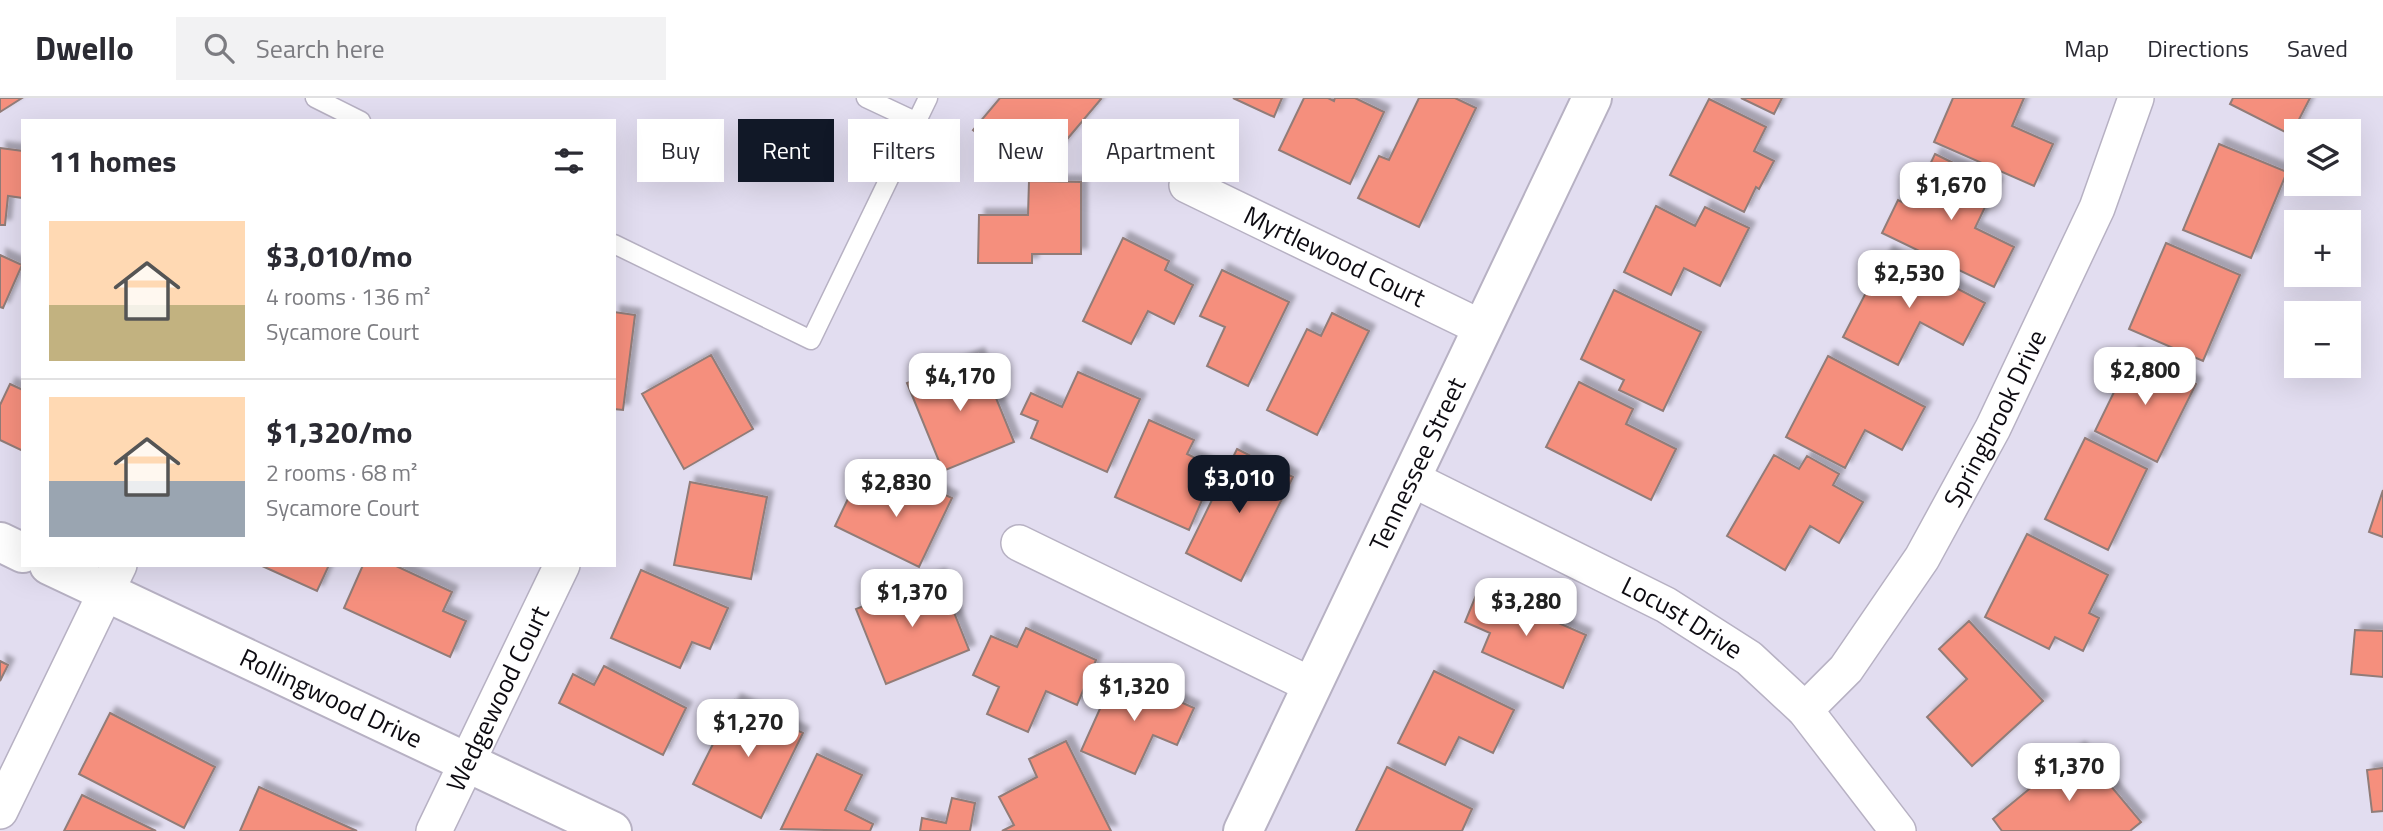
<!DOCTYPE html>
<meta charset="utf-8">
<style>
:root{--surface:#fff;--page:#f2f2f3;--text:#2b2b33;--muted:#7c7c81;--line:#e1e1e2;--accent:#111827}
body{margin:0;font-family:"Titillium Web",sans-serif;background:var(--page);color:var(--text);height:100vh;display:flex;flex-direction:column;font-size:26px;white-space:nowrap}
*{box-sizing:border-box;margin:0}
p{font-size:23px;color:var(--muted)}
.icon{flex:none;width:38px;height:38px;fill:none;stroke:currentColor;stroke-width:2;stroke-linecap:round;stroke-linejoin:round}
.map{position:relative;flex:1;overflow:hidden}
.sheet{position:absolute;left:21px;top:21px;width:595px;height:448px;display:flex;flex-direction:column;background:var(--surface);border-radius:0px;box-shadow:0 7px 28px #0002}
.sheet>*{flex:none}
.guide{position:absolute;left:637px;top:21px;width:665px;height:63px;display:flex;gap:14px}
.tools{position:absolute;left:2284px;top:21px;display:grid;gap:14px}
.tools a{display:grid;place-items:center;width:77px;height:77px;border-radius:0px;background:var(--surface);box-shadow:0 7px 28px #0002;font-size:35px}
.price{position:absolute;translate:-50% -60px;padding:0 16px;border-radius:14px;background:#fff;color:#222;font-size:23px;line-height:46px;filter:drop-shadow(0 2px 4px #0008)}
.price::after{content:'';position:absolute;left:50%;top:42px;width:21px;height:16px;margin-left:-10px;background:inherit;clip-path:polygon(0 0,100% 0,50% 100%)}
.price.on{background:var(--accent);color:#fff}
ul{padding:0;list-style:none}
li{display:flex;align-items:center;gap:21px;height:175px;padding:0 28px}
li+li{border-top:2px solid var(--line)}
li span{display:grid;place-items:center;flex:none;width:196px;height:140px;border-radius:0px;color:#555}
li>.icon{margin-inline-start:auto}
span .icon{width:84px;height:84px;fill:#fffc;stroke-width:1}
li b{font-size:30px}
h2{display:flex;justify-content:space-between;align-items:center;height:84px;padding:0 28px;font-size:30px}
.tag{padding:0 24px;border-radius:0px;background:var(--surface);box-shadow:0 7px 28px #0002;font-size:24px;line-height:63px}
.tag.on{background:var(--accent);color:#fff}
header{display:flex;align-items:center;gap:42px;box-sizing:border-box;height:98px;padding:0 35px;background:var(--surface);border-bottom:2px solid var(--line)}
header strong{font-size:33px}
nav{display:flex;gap:38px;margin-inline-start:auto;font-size:24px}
.search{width:490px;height:63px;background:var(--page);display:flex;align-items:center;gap:18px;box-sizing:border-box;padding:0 24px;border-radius:0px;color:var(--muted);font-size:26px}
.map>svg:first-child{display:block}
.building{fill:#f58f7d;stroke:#917c78;stroke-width:2;filter:url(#shadow)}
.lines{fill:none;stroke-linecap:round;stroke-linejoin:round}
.service-casing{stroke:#b7b1c3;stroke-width:21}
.minor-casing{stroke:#b7b1c3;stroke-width:38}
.tertiary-casing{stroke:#b7b1c3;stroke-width:42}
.secondary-casing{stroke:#b7b1c3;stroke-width:42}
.service{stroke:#fff;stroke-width:18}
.minor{stroke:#fff;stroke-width:35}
.tertiary{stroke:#fff;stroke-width:38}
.secondary{stroke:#fff;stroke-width:38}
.labels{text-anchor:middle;stroke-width:6;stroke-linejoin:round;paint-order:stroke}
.street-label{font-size:26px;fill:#0d0b11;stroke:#fff}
</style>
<header>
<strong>Dwello</strong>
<div class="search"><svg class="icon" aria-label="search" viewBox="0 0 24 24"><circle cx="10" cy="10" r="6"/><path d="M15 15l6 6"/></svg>Search here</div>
<nav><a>Map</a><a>Directions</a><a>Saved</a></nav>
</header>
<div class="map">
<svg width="2383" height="733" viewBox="0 0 2383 733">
<defs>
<filter id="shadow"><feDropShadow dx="6" dy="-6" stdDeviation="2" flood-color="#0004"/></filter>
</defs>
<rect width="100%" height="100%" fill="#e2ddf0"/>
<path class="building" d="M 0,0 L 22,0 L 0,14 Z
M 1000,0 L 1099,0 L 1101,1 L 1047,65 L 1019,41 L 1005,58 L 973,32 Z
M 1233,0 L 1282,0 L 1274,19 Z
M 1304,0 L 1328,0 L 1334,3 L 1335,0 L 1355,0 L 1384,14 L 1350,86 L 1279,52 Z
M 1419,0 L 1455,0 L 1476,10 L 1419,129 L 1358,100 L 1379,58 L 1389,62 Z
M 1741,0 L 1782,0 L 1774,16 Z
M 1953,0 L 2024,0 L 2012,28 L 2053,46 L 2034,88 L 1934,44 Z
M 2233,0 L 2310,0 L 2291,37 L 2230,6 Z
M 1709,1 L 1766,29 L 1754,53 L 1774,63 L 1759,91 L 1756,89 L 1744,114 L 1670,77 Z
M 2219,46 L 2287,74 L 2251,160 L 2183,132 Z
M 0,50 L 23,53 L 23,100 L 8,98 L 5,127 L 0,127 Z
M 1935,56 L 1996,86 L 1975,130 L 2014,149 L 1994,189 L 1882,135 L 1898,102 L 1910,108 Z
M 1029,83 L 1081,84 L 1081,156 L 1032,156 L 1032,165 L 978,165 L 979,117 L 1028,117 Z
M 1656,108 L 1695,128 L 1705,109 L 1749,130 L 1720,188 L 1684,170 L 1671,197 L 1624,174 Z
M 1123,140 L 1169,163 L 1165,172 L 1193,187 L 1174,226 L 1148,213 L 1131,246 L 1083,223 Z
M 2166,145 L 2240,177 L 2203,263 L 2129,231 Z
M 1887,154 L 1985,205 L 1963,247 L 1920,224 L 1898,267 L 1843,239 Z
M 0,157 L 22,167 L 3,210 L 0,209 Z
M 1222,172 L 1289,204 L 1248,288 L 1207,268 L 1225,229 L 1200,218 Z
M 1614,192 L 1701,234 L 1663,313 L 1619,292 L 1624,282 L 1581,261 Z
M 614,214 L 635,217 L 623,312 L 614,311 Z
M 1332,215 L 1369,233 L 1317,337 L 1267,312 L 1307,231 L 1321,238 Z
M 2133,255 L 2196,286 L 2157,364 L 2095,333 Z
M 978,256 L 1014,344 L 943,373 L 907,285 Z
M 711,257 L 753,331 L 684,371 L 642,296 Z
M 1828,258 L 1925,309 L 1902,352 L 1865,332 L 1845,370 L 1786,339 Z
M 1078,274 L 1140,301 L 1107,374 L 1031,340 L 1038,323 L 1021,316 L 1031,295 L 1062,309 Z
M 1579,284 L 1633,311 L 1626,326 L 1676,351 L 1651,402 L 1546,349 Z
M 10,286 L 23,292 L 23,353 L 0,342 L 0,307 Z
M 1149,322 L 1194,342 L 1187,356 L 1216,370 L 1189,432 L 1115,399 Z
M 2085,340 L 2147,371 L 2108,452 L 2045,421 Z
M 1237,351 L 1293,379 L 1241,483 L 1186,455 Z
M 1774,357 L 1799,371 L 1807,358 L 1839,376 L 1833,387 L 1863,404 L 1839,445 L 1810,428 L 1785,472 L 1727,438 Z
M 907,379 L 952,400 L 919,469 L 835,428 L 855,386 L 894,405 Z
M 690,384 L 767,399 L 751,481 L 674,467 Z
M 2383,392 L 2383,439 L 2369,434 Z
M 2027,436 L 2108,477 L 2089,515 L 2099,520 L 2083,553 L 2055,539 L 2049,551 L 1985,519 Z
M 260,467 L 329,467 L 317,493 Z
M 363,467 L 394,467 L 452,494 L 443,513 L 466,523 L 450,559 L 344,510 Z
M 641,472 L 728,510 L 710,551 L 692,544 L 680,570 L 611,540 Z
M 939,477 L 969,552 L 886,586 L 856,511 Z
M 1479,490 L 1586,537 L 1563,590 L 1482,554 L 1490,535 L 1465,524 Z
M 1969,523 L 2043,603 L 1972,668 L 1927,619 L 1967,581 L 1939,551 Z
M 1026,530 L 1096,562 L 1077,607 L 1046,593 L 1028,634 L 987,616 L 999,589 L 973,577 L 991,538 L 1017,549 Z
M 2355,532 L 2383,533 L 2383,579 L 2351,576 Z
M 0,563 L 8,567 L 0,583 Z
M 604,568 L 686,610 L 663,657 L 559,605 L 573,576 L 594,587 Z
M 1434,573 L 1514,612 L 1493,655 L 1459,639 L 1445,667 L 1398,645 Z
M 1116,575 L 1194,610 L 1177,647 L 1153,637 L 1135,676 L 1081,653 Z
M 735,602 L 803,635 L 761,720 L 693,686 Z
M 110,615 L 215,669 L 184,730 L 79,676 Z
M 1066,643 L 1111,733 L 1002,733 L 1014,727 L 999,699 L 1037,679 L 1029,661 Z
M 2079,650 L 2141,724 L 2130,733 L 2002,733 L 1993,721 Z
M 817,656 L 862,677 L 845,712 L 873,726 L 870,733 L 781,731 Z
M 1387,669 L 1472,711 L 1462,733 L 1356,733 Z
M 2383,670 L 2383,713 L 2372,714 L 2367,672 Z
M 259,689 L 357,733 L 240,733 Z
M 82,697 L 156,733 L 64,733 Z
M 952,700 L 975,705 L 970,733 L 920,733 L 922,720 L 946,725 Z"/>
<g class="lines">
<g class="service-casing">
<path id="service" d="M 315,0 L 361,23
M 866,0 L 917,24
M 614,146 L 811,242 L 928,0"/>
</g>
<g class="minor-casing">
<g id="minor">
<path id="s1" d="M 1187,87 L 1482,230"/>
<path id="s2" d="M 1410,380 L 1666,507 L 1749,560 L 1805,612 L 1898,733"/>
<path d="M 1019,445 L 1311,587"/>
<path id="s3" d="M 1805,612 L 1846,571 L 1922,460 L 1993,330 L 2097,110 L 2136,0"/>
<path d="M 0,713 L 119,467"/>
<path id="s4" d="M 434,733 L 562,467"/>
</g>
</g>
<g class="tertiary-casing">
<g id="tertiary">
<path d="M 0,444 L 23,455"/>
<path id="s5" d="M 49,467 L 612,733"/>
</g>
</g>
<g class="secondary-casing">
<g id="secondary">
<path id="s6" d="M 1243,733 L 1592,0"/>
</g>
</g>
<use href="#service" class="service"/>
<use href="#minor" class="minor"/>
<use href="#tertiary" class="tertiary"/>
<use href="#secondary" class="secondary"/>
</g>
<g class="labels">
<g class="street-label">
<text dy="9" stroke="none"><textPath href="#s1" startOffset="164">Myrtlewood Court</textPath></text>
<text dy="9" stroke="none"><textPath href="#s3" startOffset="350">Springbrook Drive</textPath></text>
<text dy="9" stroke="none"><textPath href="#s6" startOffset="406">Tennessee Street</textPath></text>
<text dy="9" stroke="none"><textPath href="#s2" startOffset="306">Locust Drive</textPath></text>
<text dy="9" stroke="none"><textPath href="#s5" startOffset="312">Rollingwood Drive</textPath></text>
<text dy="9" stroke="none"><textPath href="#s4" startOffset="147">Wedgewood Court</textPath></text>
</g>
</g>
</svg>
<div class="tools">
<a><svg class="icon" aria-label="layers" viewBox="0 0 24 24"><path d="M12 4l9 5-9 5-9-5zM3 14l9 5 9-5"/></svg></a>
<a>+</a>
<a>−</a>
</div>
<b class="price" style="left:1951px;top:124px">$1,670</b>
<b class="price" style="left:1909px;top:212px">$2,530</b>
<b class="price" style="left:2145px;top:309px">$2,800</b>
<b class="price" style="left:960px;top:315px">$4,170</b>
<b class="price on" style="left:1239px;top:417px">$3,010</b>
<b class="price" style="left:896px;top:421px">$2,830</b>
<b class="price" style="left:912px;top:531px">$1,370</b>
<b class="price" style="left:1526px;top:540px">$3,280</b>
<b class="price" style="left:1134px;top:625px">$1,320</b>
<b class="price" style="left:748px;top:661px">$1,270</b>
<b class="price" style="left:2069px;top:705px">$1,370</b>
<div class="guide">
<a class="tag">Buy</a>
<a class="tag on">Rent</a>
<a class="tag">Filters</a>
<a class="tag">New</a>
<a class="tag">Apartment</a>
</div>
<section class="sheet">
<h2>11 homes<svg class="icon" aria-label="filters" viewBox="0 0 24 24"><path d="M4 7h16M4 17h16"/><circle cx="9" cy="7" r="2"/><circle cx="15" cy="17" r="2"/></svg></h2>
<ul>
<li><span style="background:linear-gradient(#ffd9b3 60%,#c2b280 0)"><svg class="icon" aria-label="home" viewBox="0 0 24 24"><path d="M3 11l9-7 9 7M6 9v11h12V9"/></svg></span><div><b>$3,010/mo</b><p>4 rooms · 136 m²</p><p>Sycamore Court</p></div></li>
<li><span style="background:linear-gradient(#ffd9b3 60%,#9aa5b1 0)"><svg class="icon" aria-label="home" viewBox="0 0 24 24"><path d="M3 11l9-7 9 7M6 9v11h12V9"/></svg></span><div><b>$1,320/mo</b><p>2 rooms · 68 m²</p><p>Sycamore Court</p></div></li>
</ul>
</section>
</div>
